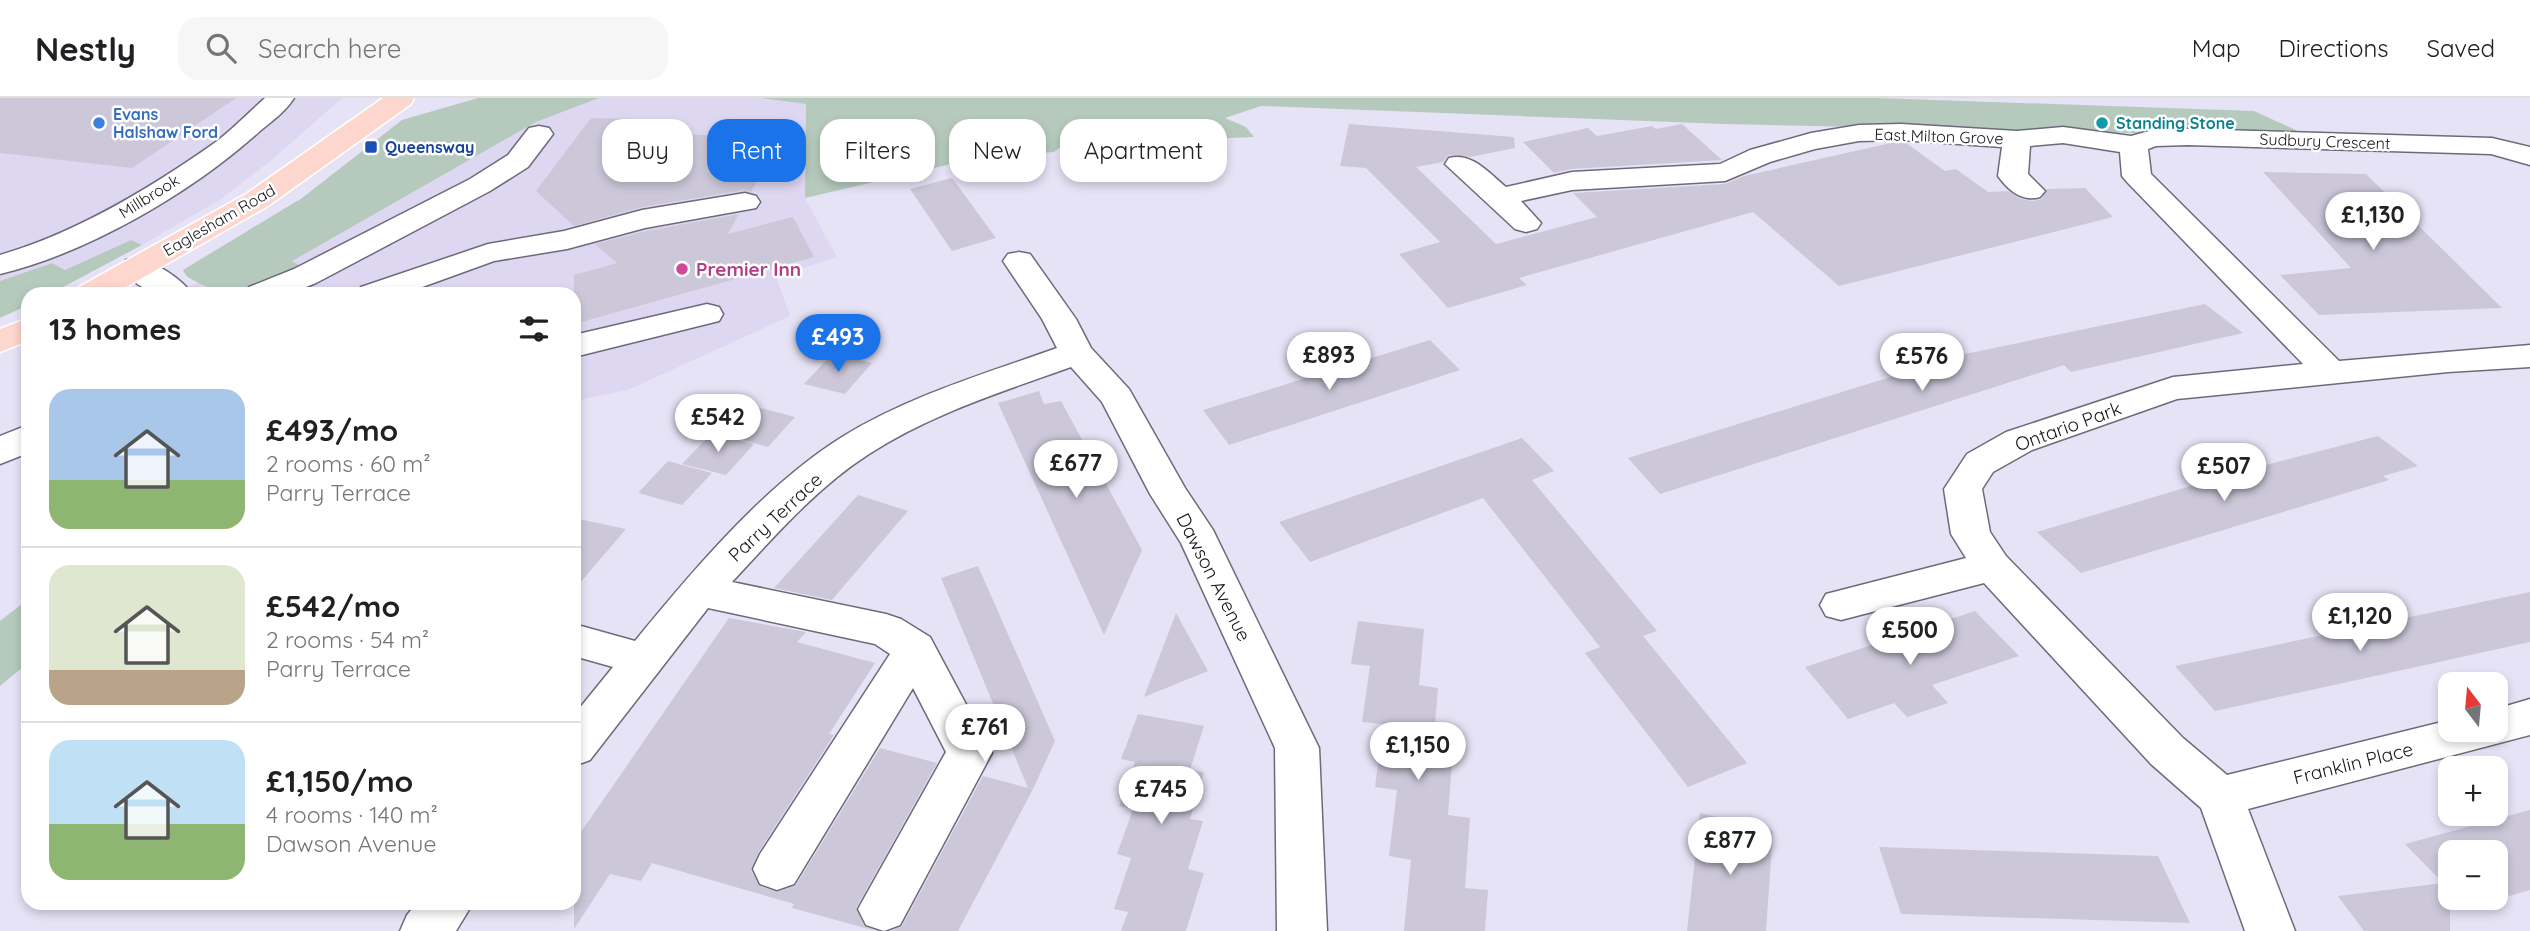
<!DOCTYPE html>
<meta charset="utf-8">
<style>
:root{--surface:#fff;--page:#f6f6f6;--text:#202124;--muted:#757577;--line:#e0e0e0;--accent:#1a73e8}
body{margin:0;font-family:Quicksand,sans-serif;background:var(--page);color:var(--text);height:100vh;display:flex;flex-direction:column;font-size:26px;white-space:nowrap}
*{box-sizing:border-box;margin:0}
p{font-size:23px;color:var(--muted)}
.icon{flex:none;width:38px;height:38px;fill:none;stroke:currentColor;stroke-width:2;stroke-linecap:round;stroke-linejoin:round}
.map{position:relative;flex:1;overflow:hidden}
.panel{position:absolute;left:21px;top:189px;width:560px;height:623px;display:flex;flex-direction:column;background:var(--surface);border-radius:21px;box-shadow:0 4px 10px #0003}
.panel>*{flex:none}
.banner{position:absolute;left:602px;top:21px;width:665px;height:63px;display:flex;gap:14px}
.needle{width:46px;rotate:344deg}
.buttons{position:absolute;left:2438px;top:574px;display:grid;gap:14px}
.buttons a{display:grid;place-items:center;width:70px;height:70px;border-radius:14px;background:var(--surface);box-shadow:0 4px 10px #0003;font-size:35px}
.price{position:absolute;translate:-50% -60px;padding:0 16px;border-radius:24px;background:#fff;color:#222;font-size:23px;line-height:46px;filter:drop-shadow(0 2px 4px #0008)}
.price::after{content:'';position:absolute;left:50%;top:42px;width:21px;height:16px;margin-left:-10px;background:inherit;clip-path:polygon(0 0,100% 0,50% 100%)}
.price.current{background:var(--accent);color:#fff}
ul{padding:0;list-style:none}
li{display:flex;align-items:center;gap:21px;height:175px;padding:0 28px}
li+li{border-top:2px solid var(--line)}
li span{display:grid;place-items:center;flex:none;width:196px;height:140px;border-radius:21px;color:#555}
li>.icon{margin-inline-start:auto}
span .icon{width:84px;height:84px;fill:#fffc;stroke-width:1}
li b{font-size:30px}
h2{display:flex;justify-content:space-between;align-items:center;height:84px;padding:0 28px;font-size:30px}
.tag{padding:0 24px;border-radius:21px;background:var(--surface);box-shadow:0 4px 10px #0003;font-size:24px;line-height:63px}
.tag.current{background:var(--accent);color:#fff}
header{display:flex;align-items:center;gap:42px;box-sizing:border-box;height:98px;padding:0 35px;background:var(--surface);border-bottom:2px solid var(--line)}
header strong{font-size:33px}
nav{display:flex;gap:38px;margin-inline-start:auto;font-size:24px}
.search{width:490px;height:63px;background:var(--page);display:flex;align-items:center;gap:18px;box-sizing:border-box;padding:0 24px;border-radius:21px;color:var(--muted);font-size:26px}
.map>svg:first-child{display:block}
.built{fill:#ddd7f1}
.green{fill:#b5cabc}
.building{fill:#ccc8da}
.lines{fill:none;stroke-linecap:round;stroke-linejoin:round}
.minor-casing{stroke:#6e6a7a;stroke-width:3}
.major-casing{stroke:#fff;stroke-width:3}
.minor{fill:#fff;fill-rule:evenodd}
.major{fill:#fdd6ce;fill-rule:evenodd}
.shop-dot{fill:#3f7fe0;stroke:#fff;stroke-width:2.5}
.culture-dot{fill:#0f9aa8;stroke:#fff;stroke-width:2.5}
.transit-dot{fill:#1a4fb4;stroke:#fff;stroke-width:2.5}
.hotel-dot{fill:#d1479c;stroke:#fff;stroke-width:2.5}
.labels{text-anchor:middle;stroke-width:5;stroke-linejoin:round;paint-order:stroke}
.far-shop-label{font-size:16px;font-weight:bold;fill:#366cbe;stroke:#fff;text-anchor:start}
.far-culture-label{font-size:16px;font-weight:bold;fill:#0d838f;stroke:#fff;text-anchor:start}
.far-street-label{font-size:16px;fill:#15141a;stroke:#fff}
.far-transit-label{font-size:16px;font-weight:bold;fill:#164399;stroke:#fff;text-anchor:start}
.hotel-label{font-size:19px;font-weight:bold;fill:#b23c85;stroke:#fff;text-anchor:start}
.street-label{font-size:19px;fill:#15141a;stroke:#fff}
</style>
<header>
<strong>Nestly</strong>
<div class="search"><svg class="icon" aria-label="search" viewBox="0 0 24 24"><circle cx="10" cy="10" r="6"/><path d="M15 15l6 6"/></svg>Search here</div>
<nav><a>Map</a><a>Directions</a><a>Saved</a></nav>
</header>
<div class="map">
<svg width="2530" height="833" viewBox="0 0 2530 833">
<rect width="100%" height="100%" fill="#e7e3f6"/>
<path class="built" d="M 0,0 L 342,0 L 273,61 L 218,103 L 142,147 L 131,142 L 65,172 L 52,165 L 0,183 Z
M 599,0 L 761,0 L 806,6 L 805,100 L 837,159 L 776,179 L 790,218 L 628,292 L 574,303 L 574,196 L 168,196 L 198,185 L 208,191 L 301,169 L 291,163 L 536,24 Z"/>
<path class="green" d="M 478,0 L 599,0 L 536,24 L 292,163 L 302,169 C 269,182 228,204 195,183 C 189,180 186,179 183,172 L 302,100 L 402,22 Z
M 761,0 L 1877,0 L 2254,13 L 2311,39 L 1724,26 L 1261,8 L 1225,20 L 1246,29 L 1254,39 L 1063,47 L 1054,54 L 977,60 L 805,100 L 806,6 Z
M 131,142 L 142,147 L 50,196 L 28,196 L 28,207 L 0,220 L 0,183 L 52,165 L 65,172 Z
M 28,501 L 28,565 L 0,588 L 0,523 Z"/>
<path class="building" d="M 0,0 L 236,0 L 132,70 L 0,55 Z
M 591,20 L 680,22 L 670,36 L 741,38 L 734,49 L 775,50 L 751,94 L 745,92 L 642,109 L 574,128 L 536,93 Z
M 1349,26 L 1514,39 L 1515,50 L 1470,59 L 1449,57 L 1443,64 L 1416,69 L 1496,146 L 1597,119 L 1573,95 L 1725,86 L 1744,78 L 1891,45 L 1906,45 L 1945,73 L 1956,71 L 1988,94 L 2008,93 L 2021,101 L 2033,103 L 2042,101 L 2047,91 L 2085,90 L 2113,119 L 1839,188 L 1753,114 L 1519,180 L 1527,187 L 1448,210 L 1399,156 L 1440,144 L 1366,70 L 1340,68 Z
M 1682,26 L 1722,62 L 1572,71 L 1554,75 L 1523,44 L 1588,30 L 1597,38 L 1652,28 L 1656,31 Z
M 2263,74 L 2366,76 L 2502,210 L 2319,217 L 2280,177 L 2351,170 Z
M 952,80 L 996,140 L 952,153 L 910,91 Z
M 739,116 L 728,136 L 793,119 L 814,159 L 574,226 L 574,177 L 617,165 L 595,146 L 646,133 Z
M 2205,206 L 2243,235 L 2071,274 L 2064,267 L 1660,396 L 1628,360 L 1965,256 Z
M 1430,242 L 1460,272 L 1229,347 L 1203,312 Z
M 832,256 L 872,265 L 845,296 L 804,286 Z
M 1039,293 L 1044,306 L 1061,303 L 1142,452 L 1104,537 L 998,305 Z
M 753,308 L 795,319 L 768,349 L 725,337 Z
M 712,335 L 754,346 L 726,377 L 682,366 Z
M 2378,338 L 2418,368 L 2383,378 L 2389,382 L 2081,475 L 2037,434 L 2231,376 Z
M 1522,340 L 1554,373 L 1532,382 L 1657,533 L 1643,538 L 1747,665 L 1688,689 L 1585,555 L 1600,549 L 1483,400 L 1310,464 L 1279,424 Z
M 668,363 L 712,375 L 682,407 L 638,395 Z
M 858,397 L 908,413 L 832,502 L 774,490 Z
M 574,420 L 626,431 L 574,492 Z
M 978,468 L 1055,643 L 1033,691 L 958,833 L 891,833 L 902,828 L 983,678 L 1028,690 L 941,480 Z
M 2530,494 L 2530,544 L 2215,613 L 2175,568 Z
M 1975,513 L 2019,558 L 1932,587 L 1948,605 L 1907,619 L 1894,605 L 1848,621 L 1805,569 Z
M 1176,515 L 1208,573 L 1144,599 Z
M 729,520 L 806,534 L 797,544 L 875,565 L 829,636 L 834,637 L 758,755 L 751,772 L 759,788 L 778,794 L 796,787 L 880,650 L 937,665 L 856,810 L 864,828 L 876,833 L 792,810 L 794,806 L 652,765 L 641,783 L 610,776 L 574,831 L 574,744 Z
M 1358,523 L 1424,531 L 1419,587 L 1438,590 L 1433,650 L 1453,653 L 1448,717 L 1470,720 L 1465,790 L 1488,792 L 1485,833 L 1404,833 L 1411,762 L 1389,758 L 1397,692 L 1375,689 L 1383,626 L 1362,624 L 1370,568 L 1351,566 Z
M 1138,616 L 1204,628 L 1190,672 L 1204,674 L 1190,721 L 1203,723 L 1188,771 L 1204,775 L 1186,833 L 1121,833 L 1128,814 L 1114,811 L 1131,760 L 1117,756 L 1133,711 L 1119,708 L 1135,664 L 1121,661 Z
M 2530,712 L 2530,792 L 2467,810 L 2457,800 L 2496,800 L 2496,754 L 2450,754 L 2450,833 L 2364,833 L 2338,798 L 2443,785 L 2405,746 Z
M 1700,715 L 1773,733 L 1766,833 L 1687,833 Z
M 1879,749 L 2158,758 L 2190,825 L 1901,816 Z"/>
<g class="lines">
<g class="minor-casing">
<path id="minor" d="M 265,0 L 294,0 C 286,13 272,23 260,33 C 193,94 88,155 0,176 L 0,157 C 76,135 149,91 213,46 C 231,33 248,15 265,0 Z
M 1901,26 L 2017,33 L 2063,29 L 2131,38 L 2153,32 L 2188,31 L 2492,40 L 2530,49 L 2530,67 L 2491,56 L 2188,47 L 2156,48 L 2148,51 L 2151,76 L 2339,263 L 2530,247 L 2530,269 L 2448,274 L 2177,301 L 2032,352 L 1993,374 L 1982,391 L 1990,434 L 2006,458 L 2183,640 L 2227,677 L 2450,622 L 2450,632 L 2496,632 L 2496,611 L 2530,601 L 2530,637 L 2248,711 L 2295,833 L 2245,833 L 2201,710 L 2151,666 L 1984,485 L 1841,522 L 1826,518 L 1820,507 L 1826,496 L 1966,460 L 1951,436 L 1944,391 L 1967,356 L 2006,334 L 2173,279 L 2303,266 L 2127,84 L 2122,78 L 2120,54 L 2063,45 L 2030,48 L 2028,76 L 2045,93 L 2040,99 C 2022,104 2009,93 1998,78 L 2002,49 L 1901,42 L 1859,43 L 1815,51 L 1770,64 L 1725,83 L 1572,92 L 1521,103 L 1541,125 L 1537,131 L 1526,134 L 1515,131 L 1445,66 L 1449,60 C 1472,54 1489,75 1506,89 L 1572,74 L 1720,66 L 1750,52 L 1811,35 L 1859,27 Z
M 539,28 L 549,30 L 553,36 L 528,69 L 490,93 L 316,185 L 288,196 L 244,196 L 249,189 L 294,171 L 470,81 L 508,57 L 529,30 Z
M 745,95 L 756,98 L 760,104 L 756,110 L 645,130 L 567,151 L 494,163 L 403,196 L 356,196 L 361,189 L 488,146 L 564,133 L 642,112 Z
M 1019,154 L 1030,156 L 1076,221 L 1091,250 L 1129,291 L 1185,390 L 1213,432 L 1319,650 L 1327,833 L 1277,833 L 1275,650 L 1181,445 L 1150,396 L 1102,304 L 1071,269 C 1001,294 931,316 869,356 C 816,390 774,439 732,484 L 886,516 L 901,521 L 930,539 L 992,655 L 900,827 L 884,833 L 866,827 L 858,811 L 946,654 L 913,590 L 794,786 L 777,792 L 760,786 L 753,771 L 760,756 L 890,556 L 875,546 L 708,510 L 590,662 L 574,668 L 574,617 L 613,569 L 574,558 L 574,526 L 635,543 C 693,472 764,388 842,339 C 909,298 984,276 1057,250 L 1042,221 L 1003,163 L 1008,156 Z
M 137,160 C 155,164 181,180 192,196 C 162,196 140,197 121,169 L 126,162 Z
M 707,206 L 719,209 L 723,216 L 719,223 L 574,259 L 574,237 Z
M 28,327 L 28,355 L 0,366 L 0,338 Z
M 417,805 L 473,805 L 456,833 L 400,833 L 407,817 Z"/>
</g>
<g class="major-casing">
<path id="major" d="M 383,0 L 414,0 L 411,6 L 268,108 L 114,196 L 74,196 L 79,189 L 246,96 Z
M 28,220 L 28,243 L 0,254 L 0,231 Z"/>
</g>
<use href="#minor" class="minor"/>
<use href="#major" class="major"/>
</g>
<circle class="shop-dot" cx="99" cy="25" r="7"/>
<circle class="culture-dot" cx="2102" cy="25" r="7"/>
<rect class="transit-dot" x="364" y="42" width="14" height="14" rx="3.5"/>
<circle class="hotel-dot" cx="682" cy="171" r="7"/>
<g class="labels">
<g class="far-shop-label">
<text x="113" y="22">Evans<tspan x="113" dy="18">Halshaw Ford</tspan></text>
</g>
<g class="far-culture-label">
<text x="2116" y="31">Standing Stone</text>
</g>
<g class="far-street-label">
<text transform="translate(1939 38) rotate(2)" y="6">East Milton Grove</text>
<text transform="translate(2325 43) rotate(2)" y="6">Sudbury Crescent</text>
<text transform="translate(149 98) rotate(-32)" y="6">Millbrook</text>
<text transform="translate(219 122) rotate(-30)" y="6">Eaglesham Road</text>
</g>
<g class="far-transit-label">
<text x="385" y="55">Queensway</text>
</g>
<g class="hotel-label">
<text x="696" y="178">Premier Inn</text>
</g>
<g class="street-label">
<text transform="translate(2068 328) rotate(-20)" y="7">Ontario Park</text>
<text transform="translate(775 419) rotate(-43)" y="7">Parry Terrace</text>
<text transform="translate(1214 479) rotate(63)" y="7">Dawson Avenue</text>
<text transform="translate(2353 665) rotate(-14)" y="7">Franklin Place</text>
</g>
</g>
</svg>
<div class="buttons">
<a><svg class="needle" viewBox="-14 -14 28 28"><path d="M0-13l5 13h-10z" fill="#e53935"/><path d="M0 13l5-13h-10z" fill="#757577"/></svg></a>
<a>+</a>
<a>−</a>
</div>
<b class="price" style="left:2373px;top:154px">£1,130</b>
<b class="price current" style="left:838px;top:276px">£493</b>
<b class="price" style="left:1329px;top:294px">£893</b>
<b class="price" style="left:1922px;top:295px">£576</b>
<b class="price" style="left:718px;top:356px">£542</b>
<b class="price" style="left:1076px;top:402px">£677</b>
<b class="price" style="left:2224px;top:405px">£507</b>
<b class="price" style="left:2360px;top:555px">£1,120</b>
<b class="price" style="left:1910px;top:569px">£500</b>
<b class="price" style="left:985px;top:666px">£761</b>
<b class="price" style="left:1418px;top:684px">£1,150</b>
<b class="price" style="left:1161px;top:728px">£745</b>
<b class="price" style="left:1730px;top:779px">£877</b>
<div class="banner">
<a class="tag">Buy</a>
<a class="tag current">Rent</a>
<a class="tag">Filters</a>
<a class="tag">New</a>
<a class="tag">Apartment</a>
</div>
<section class="panel">
<h2>13 homes<svg class="icon" aria-label="filters" viewBox="0 0 24 24"><path d="M4 7h16M4 17h16"/><circle cx="9" cy="7" r="2"/><circle cx="15" cy="17" r="2"/></svg></h2>
<ul>
<li><span style="background:linear-gradient(#a9c7e8 65%,#8fb573 0)"><svg class="icon" aria-label="home" viewBox="0 0 24 24"><path d="M3 11l9-7 9 7M6 9v11h12V9"/></svg></span><div><b>£493/mo</b><p>2 rooms · 60 m²</p><p>Parry Terrace</p></div></li>
<li><span style="background:linear-gradient(#dfe7d0 75%,#b9a48a 0)"><svg class="icon" aria-label="home" viewBox="0 0 24 24"><path d="M3 11l9-7 9 7M6 9v11h12V9"/></svg></span><div><b>£542/mo</b><p>2 rooms · 54 m²</p><p>Parry Terrace</p></div></li>
<li><span style="background:linear-gradient(#bfe0f5 60%,#8fb573 0)"><svg class="icon" aria-label="home" viewBox="0 0 24 24"><path d="M3 11l9-7 9 7M6 9v11h12V9"/></svg></span><div><b>£1,150/mo</b><p>4 rooms · 140 m²</p><p>Dawson Avenue</p></div></li>
</ul>
</section>
</div>
